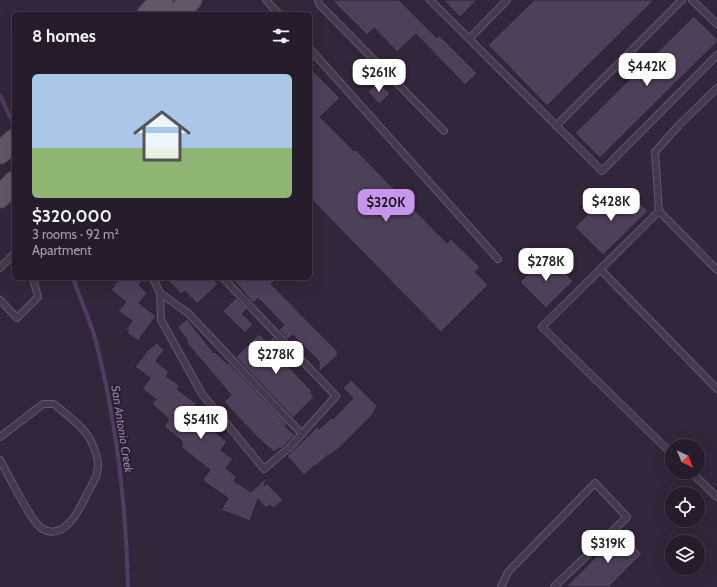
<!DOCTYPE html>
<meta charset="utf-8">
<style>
:root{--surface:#261c2c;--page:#322938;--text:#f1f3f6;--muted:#a4a1a9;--line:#423a48;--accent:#c895ed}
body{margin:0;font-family:Cabin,sans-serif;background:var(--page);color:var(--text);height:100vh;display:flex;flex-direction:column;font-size:15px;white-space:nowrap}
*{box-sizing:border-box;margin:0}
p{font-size:13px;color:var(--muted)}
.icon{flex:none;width:22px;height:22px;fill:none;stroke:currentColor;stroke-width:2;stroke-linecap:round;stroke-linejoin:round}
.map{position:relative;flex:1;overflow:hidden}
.details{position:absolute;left:12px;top:12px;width:300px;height:268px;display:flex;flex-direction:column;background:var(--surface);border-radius:6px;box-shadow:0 4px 16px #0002,0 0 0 1px var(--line)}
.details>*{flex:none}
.needle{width:26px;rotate:137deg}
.buttons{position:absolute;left:665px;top:439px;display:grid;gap:8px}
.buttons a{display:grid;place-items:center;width:40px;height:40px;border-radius:50%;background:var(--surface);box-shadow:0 4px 16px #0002,0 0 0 1px var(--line);font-size:20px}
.price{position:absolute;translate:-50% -34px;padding:0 9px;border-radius:8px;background:#fff;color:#222;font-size:13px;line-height:26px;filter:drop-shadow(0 1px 2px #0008)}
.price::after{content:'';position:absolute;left:50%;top:24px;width:12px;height:9px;margin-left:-6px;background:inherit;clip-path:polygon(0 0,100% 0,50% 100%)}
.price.current{background:var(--accent);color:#111}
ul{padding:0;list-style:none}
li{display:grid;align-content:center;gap:8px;height:212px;padding:0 20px}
li span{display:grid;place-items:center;height:124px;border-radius:6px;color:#555}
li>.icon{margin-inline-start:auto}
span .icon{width:72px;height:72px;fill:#fffc;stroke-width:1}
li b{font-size:17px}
h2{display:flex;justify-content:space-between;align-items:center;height:48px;padding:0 20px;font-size:17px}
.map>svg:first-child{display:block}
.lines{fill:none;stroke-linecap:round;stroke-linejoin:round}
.stream{stroke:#503c60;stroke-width:4}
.building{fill:#4d4059;stroke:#2b2133}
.service-casing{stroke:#62586a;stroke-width:8}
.primary-casing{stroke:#4d4355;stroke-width:23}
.service{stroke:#443a4c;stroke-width:6}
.primary{stroke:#63586b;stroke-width:21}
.labels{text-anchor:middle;stroke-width:3.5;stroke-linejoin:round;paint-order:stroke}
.water-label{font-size:12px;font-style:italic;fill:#9881ab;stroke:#291f31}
</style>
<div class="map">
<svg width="717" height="587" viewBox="0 0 717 587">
<rect width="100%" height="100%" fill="#32263b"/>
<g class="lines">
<path class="stream" d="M 0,95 L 14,125
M 73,278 C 80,298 89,318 95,338 C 116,418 126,504 128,587"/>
</g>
<path class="building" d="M 332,0 L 399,0 L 437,38 L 439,35 L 477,73 L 465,85 L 416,34 L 397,52 L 374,28 L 367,35 Z
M 443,0 L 477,0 L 460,17 Z
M 534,0 L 654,0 L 547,106 L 488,45 Z
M 694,16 L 717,39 L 717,42 L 600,158 L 575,133 Z
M 310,68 L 340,98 L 320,117 L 354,151 L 355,149 L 447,243 L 451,239 L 480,267 L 475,272 L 488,285 L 441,332 L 310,198 Z
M 378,82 L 390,94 L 379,104 L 368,92 Z
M 628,190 L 648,211 L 603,255 L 575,227 L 602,200 L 610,208 Z
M 547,255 L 573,281 L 546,308 L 520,282 Z
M 120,278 L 144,278 L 139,285 L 147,293 L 139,303 L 156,316 L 138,341 L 127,333 L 129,331 L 126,329 L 132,321 L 118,311 L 126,302 L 111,290 Z
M 166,278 L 212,278 L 218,284 L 197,304 L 185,291 L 181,294 Z
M 232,278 L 277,278 L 271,284 L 339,353 L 336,353 L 338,355 L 319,372 L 319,361 L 293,335 L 288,339 L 279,330 L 284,325 L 258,298 L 253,303 Z
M 236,298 L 247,309 L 242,314 L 253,324 L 245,333 L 223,311 Z
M 187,319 L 214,353 L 215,352 L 228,364 L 229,363 L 287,424 L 285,426 L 295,435 L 281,449 L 279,448 L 274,452 L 258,438 L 224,402 L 231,395 L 186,342 L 188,341 L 177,327 Z
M 259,334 L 268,342 L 273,337 L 281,345 L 276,350 L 281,355 L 279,357 L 312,391 L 311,393 L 314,397 L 293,418 L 236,357 Z
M 157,343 L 164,350 L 156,361 L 169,372 L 166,376 L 180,386 L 177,389 L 197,404 L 193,410 L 207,420 L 205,423 L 227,442 L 221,450 L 233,459 L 226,468 L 237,477 L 234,481 L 251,492 L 267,477 L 264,486 L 267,483 L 283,500 L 274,508 L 269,505 L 266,508 L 258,499 L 250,521 L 221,510 L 228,498 L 202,480 L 210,470 L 181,447 L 183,444 L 181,442 L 182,441 L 164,427 L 169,419 L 152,404 L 156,399 L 142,389 L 150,378 L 135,367 L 148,350 Z
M 351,380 L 377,406 L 373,414 L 339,448 L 329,456 L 328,455 L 316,466 L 315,465 L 304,475 L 287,456 L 317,427 L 319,429 L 331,418 L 333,419 L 353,398 L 343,388 Z
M 621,532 L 626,538 L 627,537 L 642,554 L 609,587 L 566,587 Z"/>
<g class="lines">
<g class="service-casing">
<path id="service" d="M 266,0 L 279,14
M 318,0 L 319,4 L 444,131
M 430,0 L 602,171 L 717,55
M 692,0 L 717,24
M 469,39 L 507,0
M 310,49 L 498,259
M 556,126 L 682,0
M 659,211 L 655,152 L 679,125 L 717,88
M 0,268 L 14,254
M 600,269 L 717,389
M 153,278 L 160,293 L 161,320 L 202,394 L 264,469 L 290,447 L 336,396 L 223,278
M 160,293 L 188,313 L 302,434
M 0,300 L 17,318 L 38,297 L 33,278
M 0,437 L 43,404 L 54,404 C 69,417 88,429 94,448 C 97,455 99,465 97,473 C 96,479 91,486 88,492 C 80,508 65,543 41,528 C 32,523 7,472 0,460
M 672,454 L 542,327 L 659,211 L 717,270
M 691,472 L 717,497
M 501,587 L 508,572 L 595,483 L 627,517 L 554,587"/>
</g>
<g class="primary-casing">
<path id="primary" d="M 148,14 L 162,0
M 177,14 L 191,0
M 0,153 L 14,140
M 0,197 L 14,182"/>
</g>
<use href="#service" class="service"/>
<use href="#primary" class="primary"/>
</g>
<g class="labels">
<g class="water-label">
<text transform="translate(122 429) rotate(81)" y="4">San Antonio Creek</text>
</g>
</g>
</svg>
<div class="buttons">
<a><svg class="needle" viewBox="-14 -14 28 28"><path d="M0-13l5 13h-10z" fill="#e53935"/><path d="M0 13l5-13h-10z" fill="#a4a1a9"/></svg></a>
<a><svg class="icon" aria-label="locate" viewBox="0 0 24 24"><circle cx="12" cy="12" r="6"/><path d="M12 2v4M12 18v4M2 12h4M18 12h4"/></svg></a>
<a><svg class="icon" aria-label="layers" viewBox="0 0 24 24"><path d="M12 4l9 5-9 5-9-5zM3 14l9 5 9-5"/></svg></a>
</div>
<b class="price" style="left:647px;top:87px">$442K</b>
<b class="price" style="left:379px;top:93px">$261K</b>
<b class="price" style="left:611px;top:222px">$428K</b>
<b class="price current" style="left:386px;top:223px">$320K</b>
<b class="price" style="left:546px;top:282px">$278K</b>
<b class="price" style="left:276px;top:375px">$278K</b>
<b class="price" style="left:201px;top:440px">$541K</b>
<b class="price" style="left:608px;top:564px">$319K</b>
<section class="details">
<h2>8 homes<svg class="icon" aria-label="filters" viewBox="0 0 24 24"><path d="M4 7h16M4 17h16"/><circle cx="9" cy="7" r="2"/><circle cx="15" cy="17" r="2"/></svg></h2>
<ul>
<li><span style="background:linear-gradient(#a9c7e8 60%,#8fb573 0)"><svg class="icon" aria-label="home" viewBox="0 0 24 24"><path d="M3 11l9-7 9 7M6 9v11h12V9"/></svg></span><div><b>$320,000</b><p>3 rooms · 92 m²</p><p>Apartment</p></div></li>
</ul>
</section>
</div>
